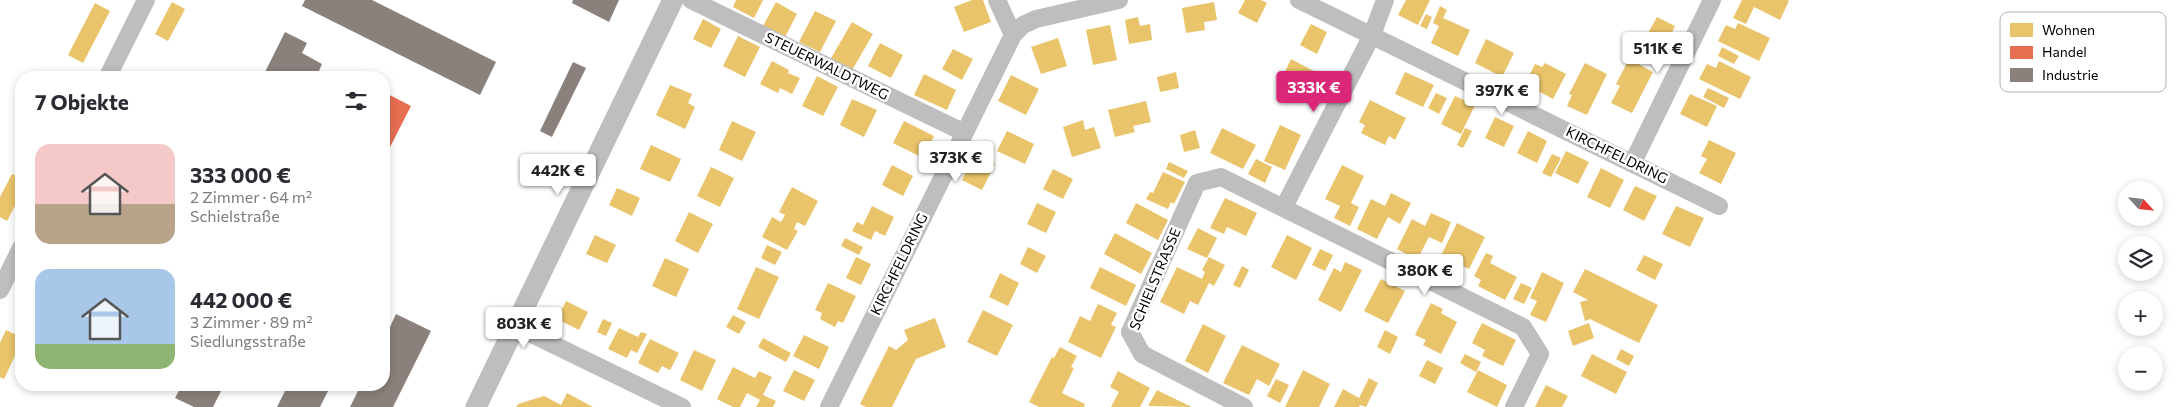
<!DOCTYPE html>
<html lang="de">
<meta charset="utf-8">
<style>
:root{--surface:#fff;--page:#f2f2f3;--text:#2b2b33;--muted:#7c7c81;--accent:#db2777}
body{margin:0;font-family:Commissioner,sans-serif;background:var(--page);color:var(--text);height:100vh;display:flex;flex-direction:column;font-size:19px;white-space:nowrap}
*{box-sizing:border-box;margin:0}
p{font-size:16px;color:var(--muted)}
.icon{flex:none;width:28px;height:28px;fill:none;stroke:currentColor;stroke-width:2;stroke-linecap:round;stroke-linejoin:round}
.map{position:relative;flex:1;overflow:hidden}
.panel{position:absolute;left:15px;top:71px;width:375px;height:320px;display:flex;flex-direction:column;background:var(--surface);border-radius:20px;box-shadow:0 2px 8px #0003}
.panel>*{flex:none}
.needle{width:32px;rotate:117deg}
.buttons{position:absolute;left:2118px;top:181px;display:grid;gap:10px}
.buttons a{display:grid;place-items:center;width:45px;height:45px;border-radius:50%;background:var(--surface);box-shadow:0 2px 8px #0003;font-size:25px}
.price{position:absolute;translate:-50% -42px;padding:0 11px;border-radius:5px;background:#fff;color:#222;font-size:16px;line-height:32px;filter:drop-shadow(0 1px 2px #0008)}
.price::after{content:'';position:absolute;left:50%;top:30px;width:15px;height:11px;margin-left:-8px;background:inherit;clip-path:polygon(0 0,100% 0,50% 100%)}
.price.current{background:var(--accent);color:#fff}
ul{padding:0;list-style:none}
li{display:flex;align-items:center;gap:15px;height:125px;padding:0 20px}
li span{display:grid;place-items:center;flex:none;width:140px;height:100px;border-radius:15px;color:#555}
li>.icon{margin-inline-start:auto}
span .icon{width:60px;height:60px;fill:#fffc;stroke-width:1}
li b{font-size:21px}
h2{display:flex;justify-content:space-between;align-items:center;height:60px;padding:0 20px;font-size:21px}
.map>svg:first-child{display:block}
.homes{fill:#e9c46a}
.shops{fill:#e76f51}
.industry{fill:#8a817c}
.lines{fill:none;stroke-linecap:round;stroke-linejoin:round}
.minor{stroke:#bebebe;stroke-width:18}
.tertiary{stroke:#bebebe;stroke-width:21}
.labels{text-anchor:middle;stroke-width:5;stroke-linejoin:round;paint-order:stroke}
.street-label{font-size:14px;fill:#000;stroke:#fff}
.key{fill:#fff;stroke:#b2b2b2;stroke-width:1}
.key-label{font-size:14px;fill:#000}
</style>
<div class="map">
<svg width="2178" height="407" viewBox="0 0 2178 407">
<rect width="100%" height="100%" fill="#fff"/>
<path class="homes" d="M 736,0 L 763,0 L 754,18 L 733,7 Z
M 972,0 L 983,0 L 991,22 L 964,32 L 954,7 Z
M 1245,0 L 1261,0 L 1267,3 L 1257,23 L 1238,13 Z
M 1406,0 L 1430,0 L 1418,25 L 1398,15 Z
M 1742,0 L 1787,0 L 1789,1 L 1780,20 L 1754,7 L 1746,24 L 1733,18 Z
M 172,2 L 185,9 L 168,41 L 155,34 Z
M 776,2 L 797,14 L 785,37 L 763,26 Z
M 1214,2 L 1217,20 L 1204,22 L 1205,30 L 1186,33 L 1182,8 Z
M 95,3 L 110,11 L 83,63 L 68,55 Z
M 1440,6 L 1447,10 L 1443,18 L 1470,30 L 1458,56 L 1431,43 L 1439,26 L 1433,23 Z
M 815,11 L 836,21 L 820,52 L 799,42 Z
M 1426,14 L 1432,17 L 1427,29 L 1420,26 Z
M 1138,17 L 1140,26 L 1150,24 L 1152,40 L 1129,44 L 1125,20 Z
M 1657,17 L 1675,26 L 1665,47 L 1646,37 Z
M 703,19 L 721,29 L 711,48 L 693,39 Z
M 852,22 L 873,34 L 851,72 L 830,60 Z
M 1738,23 L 1770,38 L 1759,61 L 1718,41 L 1726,25 L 1735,29 Z
M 1311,24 L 1327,32 L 1317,54 L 1300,45 Z
M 1110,25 L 1117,60 L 1093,65 L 1086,30 Z
M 738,36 L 760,47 L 745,77 L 723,66 Z
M 1058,38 L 1067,66 L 1041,74 L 1031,47 Z
M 1486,39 L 1514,53 L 1502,77 L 1475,63 Z
M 880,43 L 903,55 L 891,78 L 868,66 Z
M 1722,47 L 1739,56 L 1734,64 L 1718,56 Z
M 953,49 L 973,59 L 962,80 L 942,69 Z
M 1291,59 L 1331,80 L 1320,102 L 1280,82 Z
M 1629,59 L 1653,72 L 1632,113 L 1611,103 L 1620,86 L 1616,84 Z
M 772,61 L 789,70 L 788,73 L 800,78 L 792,94 L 780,88 L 778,93 L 760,84 Z
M 1719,61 L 1751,77 L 1740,99 L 1699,79 L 1707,64 L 1716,68 Z
M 1545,63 L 1566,74 L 1553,99 L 1525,84 L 1535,64 L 1542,67 Z
M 1585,63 L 1607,74 L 1587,115 L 1567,106 L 1572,95 L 1569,94 Z
M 1176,72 L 1179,88 L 1160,92 L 1157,77 Z
M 1405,72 L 1434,85 L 1423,107 L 1395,94 Z
M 924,74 L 956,90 L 947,110 L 914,95 Z
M 1011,75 L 1039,89 L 1026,115 L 998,101 Z
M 817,76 L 838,87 L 823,116 L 802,106 Z
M 670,85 L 692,94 L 688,103 L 695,107 L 685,129 L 656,115 Z
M 1708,88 L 1729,98 L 1724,108 L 1703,97 Z
M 1436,93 L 1447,98 L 1439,114 L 1428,108 Z
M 1690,94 L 1717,106 L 1707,127 L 1680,114 Z
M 1455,96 L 1475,105 L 1461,134 L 1441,124 Z
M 852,99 L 877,110 L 864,137 L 840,125 Z
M 1370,100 L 1406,118 L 1395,140 L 1389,136 L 1385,145 L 1361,133 L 1365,125 L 1359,122 Z
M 1146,101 L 1151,122 L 1133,126 L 1135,132 L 1115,137 L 1108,110 Z
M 1495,117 L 1514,126 L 1504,147 L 1485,138 Z
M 1083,120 L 1085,130 L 1094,127 L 1101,148 L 1072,157 L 1063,127 Z
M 732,121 L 756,132 L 742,161 L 719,150 Z
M 904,121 L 934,136 L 923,158 L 893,143 Z
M 1280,125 L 1301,135 L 1285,170 L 1264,161 Z
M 1222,128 L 1256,145 L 1243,169 L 1210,153 Z
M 1465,128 L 1472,131 L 1463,148 L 1457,145 Z
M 1195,130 L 1200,148 L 1184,152 L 1180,135 Z
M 1007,131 L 1034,144 L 1025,164 L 997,151 Z
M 1528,131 L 1547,141 L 1537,163 L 1517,153 Z
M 1709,140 L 1736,153 L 1721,184 L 1699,173 L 1707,159 L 1701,156 Z
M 651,145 L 681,159 L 670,182 L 640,169 Z
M 1566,151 L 1589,162 L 1578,184 L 1555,173 Z
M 975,154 L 995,164 L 982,190 L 962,180 Z
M 1552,154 L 1561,158 L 1551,177 L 1542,173 Z
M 1256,159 L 1272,167 L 1265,183 L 1248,174 Z
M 1169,162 L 1188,171 L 1184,178 L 1166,169 Z
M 892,165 L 913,176 L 903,196 L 882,185 Z
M 1342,165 L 1364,176 L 1351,203 L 1359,207 L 1350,226 L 1334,218 L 1340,206 L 1325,199 Z
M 711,167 L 734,178 L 720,207 L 697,196 Z
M 1601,168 L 1624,180 L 1610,208 L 1587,197 Z
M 1053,169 L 1073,179 L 1063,199 L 1043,189 Z
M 1163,172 L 1185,182 L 1174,204 L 1171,202 L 1168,209 L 1146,199 L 1150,192 L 1153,193 Z
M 12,174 L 21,178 L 21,194 L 7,221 L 0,217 L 0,197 Z
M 1635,186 L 1657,196 L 1644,221 L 1623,210 Z
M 792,187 L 818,201 L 805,226 L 797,222 L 794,229 L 798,231 L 787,250 L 762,237 L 772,217 L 781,222 L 785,215 L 779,212 Z
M 617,188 L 640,198 L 632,216 L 609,205 Z
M 1391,193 L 1411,203 L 1400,224 L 1388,217 L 1377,239 L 1357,229 L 1371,199 L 1385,206 Z
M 1225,198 L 1257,213 L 1246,236 L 1227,227 L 1224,234 L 1210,228 Z
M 1037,203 L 1056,212 L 1046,233 L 1027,224 Z
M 1136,203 L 1168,220 L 1158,240 L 1126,223 Z
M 872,206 L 894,217 L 885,236 L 875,231 L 871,240 L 852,231 L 857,222 L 863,225 Z
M 1676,206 L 1704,218 L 1690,247 L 1662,234 Z
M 689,212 L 713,224 L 698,253 L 675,241 Z
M 1431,213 L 1451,222 L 1442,243 L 1429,237 L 1417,260 L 1397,249 L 1412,219 L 1425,226 Z
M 1457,223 L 1485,237 L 1469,269 L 1459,264 L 1453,277 L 1435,268 Z
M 1198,228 L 1217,238 L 1207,258 L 1187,249 Z
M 1115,233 L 1152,253 L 1141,274 L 1104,254 Z
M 595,235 L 616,245 L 607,263 L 586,254 Z
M 1287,235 L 1312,248 L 1296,280 L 1271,267 Z
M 845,238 L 863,247 L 859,255 L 841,246 Z
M 767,245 L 782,252 L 775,265 L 761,258 Z
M 1028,247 L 1046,256 L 1037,273 L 1020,264 Z
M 1320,249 L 1333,255 L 1325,271 L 1312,265 Z
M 1486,253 L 1493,256 L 1490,263 L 1517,277 L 1505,300 L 1478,286 L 1481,280 L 1474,276 Z
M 1644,255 L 1663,264 L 1655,280 L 1636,270 Z
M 856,257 L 871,264 L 861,285 L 846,278 Z
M 1209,257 L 1225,265 L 1214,286 L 1209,283 L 1198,305 L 1190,301 L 1184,314 L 1160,302 L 1177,267 L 1202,279 L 1205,272 L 1202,270 Z
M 665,258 L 689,269 L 676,297 L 652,286 Z
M 1345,262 L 1362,270 L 1341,312 L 1318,300 L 1334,268 L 1341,272 Z
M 1242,266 L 1249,270 L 1240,288 L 1233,285 Z
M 756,267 L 779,277 L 759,319 L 737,309 Z
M 1100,267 L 1136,285 L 1126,306 L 1090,288 Z
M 1585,269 L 1658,305 L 1639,343 L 1590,319 L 1585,321 L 1580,302 L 1588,300 L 1573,292 Z
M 1542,272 L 1564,283 L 1546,322 L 1530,315 L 1537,301 L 1530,298 Z
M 1000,273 L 1019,283 L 1008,306 L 989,297 Z
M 1381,279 L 1405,291 L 1388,323 L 1364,311 Z
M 828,283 L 856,296 L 843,323 L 838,321 L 835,327 L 820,319 L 822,313 L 815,310 Z
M 1521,283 L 1532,288 L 1524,304 L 1513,299 Z
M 566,301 L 588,312 L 579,330 L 557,319 Z
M 1431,303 L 1443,309 L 1441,313 L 1457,322 L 1441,354 L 1423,345 L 1426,340 L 1415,335 Z
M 1098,304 L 1117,313 L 1111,325 L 1116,327 L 1101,358 L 1068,342 L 1080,316 L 1090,321 Z
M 983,310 L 1013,325 L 997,356 L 967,342 Z
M 733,315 L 746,322 L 739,334 L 726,327 Z
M 935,318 L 946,347 L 916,359 L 892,407 L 866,407 L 860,404 L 889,346 L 896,350 L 908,340 L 904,330 Z
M 603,319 L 612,323 L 606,336 L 597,332 Z
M 1482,323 L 1516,340 L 1503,366 L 1482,356 L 1485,350 L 1472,343 Z
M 1589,323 L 1594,338 L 1573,346 L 1568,331 Z
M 1203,324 L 1226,336 L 1208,373 L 1185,361 Z
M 619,328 L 638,337 L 641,332 L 647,334 L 637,353 L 631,350 L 627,358 L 608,349 Z
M 6,330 L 21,337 L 21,343 L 4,379 L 0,377 L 0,343 Z
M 1385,330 L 1398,337 L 1390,354 L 1377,347 Z
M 804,335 L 829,347 L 819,369 L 793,356 Z
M 763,338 L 791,353 L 786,362 L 758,347 Z
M 650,339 L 679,353 L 670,370 L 662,366 L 658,373 L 638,363 Z
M 1242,345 L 1280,364 L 1269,386 L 1257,379 L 1249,395 L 1223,383 Z
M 1060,347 L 1077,356 L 1071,367 L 1074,368 L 1062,393 L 1085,404 L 1084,407 L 1039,407 L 1029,402 L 1052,357 L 1054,358 Z
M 1621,349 L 1634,356 L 1629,366 L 1616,359 Z
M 694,350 L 716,360 L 702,391 L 680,380 Z
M 1465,354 L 1481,362 L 1476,372 L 1460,363 Z
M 1592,354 L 1627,372 L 1616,394 L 1581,376 Z
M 1427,360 L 1443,368 L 1435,384 L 1419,376 Z
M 733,367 L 755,378 L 759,371 L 772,377 L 763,395 L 776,401 L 773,407 L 756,407 L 760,400 L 747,393 L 740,407 L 733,407 L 717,399 Z
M 794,370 L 815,380 L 804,401 L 783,391 Z
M 1303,370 L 1330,384 L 1319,407 L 1285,407 Z
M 1478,370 L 1507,385 L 1497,407 L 1467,392 Z
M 1118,371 L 1150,388 L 1140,407 L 1111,407 L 1119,392 L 1110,387 Z
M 1369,378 L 1378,383 L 1366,407 L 1360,405 L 1359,407 L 1334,407 L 1343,389 L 1359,398 Z
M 1276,379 L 1289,385 L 1280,403 L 1267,396 Z
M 1546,385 L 1568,396 L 1562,407 L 1535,407 Z
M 1157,390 L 1171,397 L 1192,407 L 1148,406 Z
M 567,393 L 593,407 L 516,407 L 518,404 L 544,396 L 561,405 Z"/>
<path class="shops" d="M 384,92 L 411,106 L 387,153 L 384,151 Z"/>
<path class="industry" d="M 305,0 L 372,0 L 496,62 L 480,95 L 302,6 Z
M 573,0 L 619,0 L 609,22 L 572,3 Z
M 285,32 L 307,43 L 302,53 L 322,64 L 316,78 L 262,78 Z
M 573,62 L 586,68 L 552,137 L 540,131 Z
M 396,314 L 431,331 L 393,407 L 350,407 L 361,385 L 384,385 L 384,340 Z
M 182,385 L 224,385 L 213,407 L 194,407 L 175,398 Z
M 288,385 L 331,385 L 320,407 L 277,407 Z"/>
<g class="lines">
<path class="minor" d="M 691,0 L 963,132
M 997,0 L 1013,35
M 1299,0 L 1719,206
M 107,78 L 146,0
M 1633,162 L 1712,0
M 1284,207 L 1372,35 L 1385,0
M 0,290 L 21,248
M 515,326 L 682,407
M 829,407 L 1013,35 L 1023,25 L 1036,19 L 1119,0
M 1244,407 L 1142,354 L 1130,332 L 1197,183 L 1221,177 L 1523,327 L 1540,354 L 1514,407"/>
<path class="tertiary" d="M 476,407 L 673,0"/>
</g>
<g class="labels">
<g class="street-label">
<text transform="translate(827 66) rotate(26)" y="5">STEUERWALDTWEG</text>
<text transform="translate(1617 155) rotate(26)" y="5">KIRCHFELDRING</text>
<text transform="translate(899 264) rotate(-64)" y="5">KIRCHFELDRING</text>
<text transform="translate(1155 279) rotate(-67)" y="5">SCHIELSTRASSE</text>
</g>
</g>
<rect x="2000" y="12" width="166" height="80" rx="8" class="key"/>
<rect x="2010" y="23" width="23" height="14" fill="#e9c46a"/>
<rect x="2010" y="46" width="23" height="13" fill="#e76f51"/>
<rect x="2010" y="68" width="23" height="14" fill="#8a817c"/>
<g class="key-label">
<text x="2042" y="35">Wohnen</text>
<text x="2042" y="57">Handel</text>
<text x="2042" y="80">Industrie</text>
</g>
</svg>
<div class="buttons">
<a><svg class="needle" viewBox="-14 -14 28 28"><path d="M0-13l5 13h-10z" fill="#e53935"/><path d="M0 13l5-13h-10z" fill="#7c7c81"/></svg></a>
<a><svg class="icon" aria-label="layers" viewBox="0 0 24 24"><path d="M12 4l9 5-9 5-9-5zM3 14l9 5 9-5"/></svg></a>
<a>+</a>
<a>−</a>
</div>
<b class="price" style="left:1658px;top:74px">511K €</b>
<b class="price current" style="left:1314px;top:113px">333K €</b>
<b class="price" style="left:1502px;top:116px">397K €</b>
<b class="price" style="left:956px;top:183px">373K €</b>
<b class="price" style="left:558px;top:196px">442K €</b>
<b class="price" style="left:1425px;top:296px">380K €</b>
<b class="price" style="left:524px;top:349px">803K €</b>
<section class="panel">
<h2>7 Objekte<svg class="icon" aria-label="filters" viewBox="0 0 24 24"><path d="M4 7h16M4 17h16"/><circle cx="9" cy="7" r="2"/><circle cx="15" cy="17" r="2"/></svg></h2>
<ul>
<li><span style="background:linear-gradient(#f6c9c9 60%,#b9a48a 0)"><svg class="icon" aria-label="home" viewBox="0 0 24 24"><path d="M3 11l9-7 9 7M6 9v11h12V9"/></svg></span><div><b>333 000 €</b><p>2 Zimmer · 64 m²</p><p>Schielstraße</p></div></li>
<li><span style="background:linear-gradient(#a9c7e8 75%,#8fb573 0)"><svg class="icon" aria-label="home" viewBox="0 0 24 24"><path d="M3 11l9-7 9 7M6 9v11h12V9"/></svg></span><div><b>442 000 €</b><p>3 Zimmer · 89 m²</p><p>Siedlungsstraße</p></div></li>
</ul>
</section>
</div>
